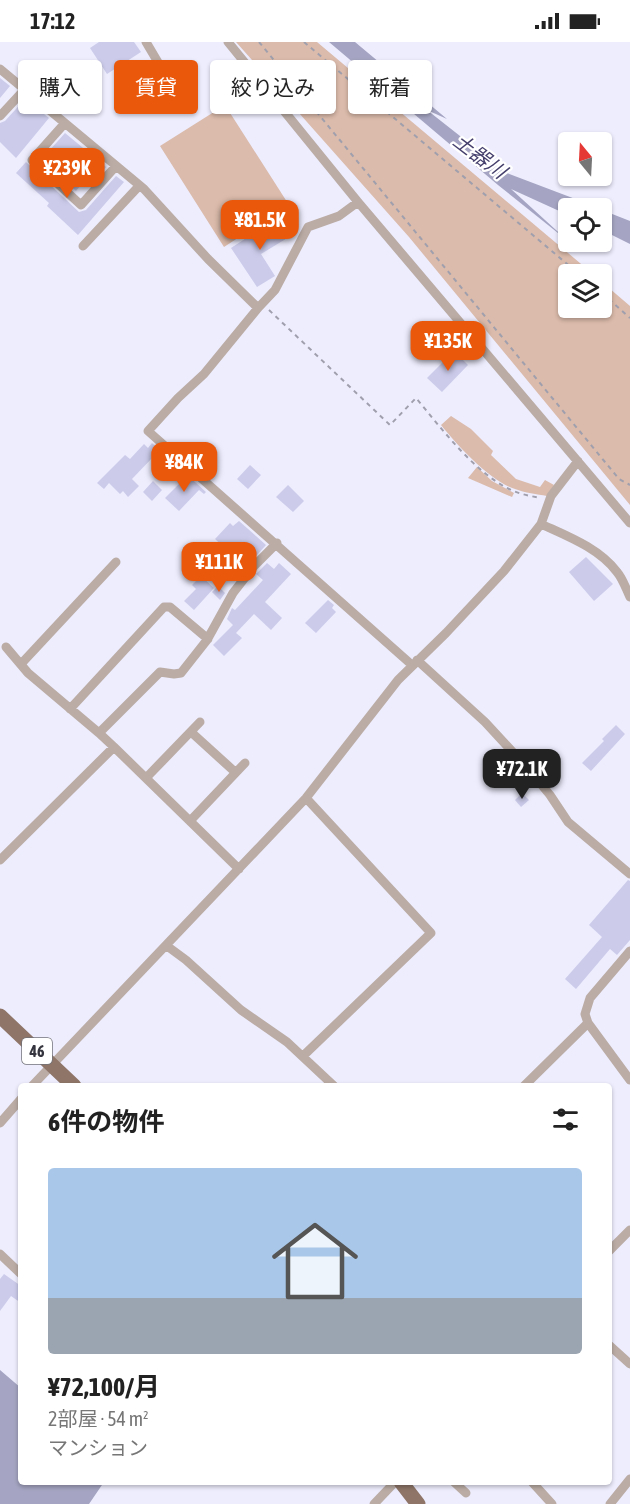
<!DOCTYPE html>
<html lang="ja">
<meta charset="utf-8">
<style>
:root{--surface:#fff;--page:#f2f2f2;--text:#222;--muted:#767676;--accent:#ea580c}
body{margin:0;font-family:"Asap Condensed","Noto Sans JP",sans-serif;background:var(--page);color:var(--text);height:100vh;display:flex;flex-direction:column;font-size:22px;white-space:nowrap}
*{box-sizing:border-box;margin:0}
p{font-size:20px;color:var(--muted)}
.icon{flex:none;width:33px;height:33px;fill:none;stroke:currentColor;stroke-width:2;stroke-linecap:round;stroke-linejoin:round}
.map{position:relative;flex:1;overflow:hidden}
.details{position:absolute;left:18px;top:1041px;width:594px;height:402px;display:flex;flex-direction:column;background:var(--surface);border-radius:6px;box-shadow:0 2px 4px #0004}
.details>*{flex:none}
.guide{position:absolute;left:18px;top:18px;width:594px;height:54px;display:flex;gap:12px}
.needle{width:39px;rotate:342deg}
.fabs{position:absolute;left:558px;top:90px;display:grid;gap:12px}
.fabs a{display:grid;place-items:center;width:54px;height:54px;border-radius:6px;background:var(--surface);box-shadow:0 2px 4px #0004;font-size:30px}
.price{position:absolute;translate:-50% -51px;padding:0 14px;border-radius:12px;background:var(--accent);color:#fff;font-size:20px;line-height:39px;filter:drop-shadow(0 2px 3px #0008)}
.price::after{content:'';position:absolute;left:50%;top:36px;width:18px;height:14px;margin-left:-9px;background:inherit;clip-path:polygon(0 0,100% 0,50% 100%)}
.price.active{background:#222;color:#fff}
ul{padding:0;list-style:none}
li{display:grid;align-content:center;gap:12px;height:318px;padding:0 30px}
li span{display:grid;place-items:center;height:186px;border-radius:6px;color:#555}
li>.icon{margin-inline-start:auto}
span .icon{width:108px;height:108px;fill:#fffc;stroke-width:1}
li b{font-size:26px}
h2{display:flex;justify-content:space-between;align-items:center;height:72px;padding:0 30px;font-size:26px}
.chip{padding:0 21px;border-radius:6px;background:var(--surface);box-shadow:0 2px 4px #0004;font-size:21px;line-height:54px}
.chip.active{background:var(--accent);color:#fff}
.status{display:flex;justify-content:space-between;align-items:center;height:42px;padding:0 30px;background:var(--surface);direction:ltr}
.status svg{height:16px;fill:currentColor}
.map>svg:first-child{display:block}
.green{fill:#dbbbab}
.water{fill:#a5a4c2}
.building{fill:#cccbea}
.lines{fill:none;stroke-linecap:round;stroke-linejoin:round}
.path{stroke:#9f9fad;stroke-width:2;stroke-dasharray:4.5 4.5;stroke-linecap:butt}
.minor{stroke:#bbaca5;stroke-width:9}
.primary{stroke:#8e7568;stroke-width:15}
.labels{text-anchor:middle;stroke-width:4.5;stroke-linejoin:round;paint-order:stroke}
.shield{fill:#fff;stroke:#727279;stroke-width:1.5}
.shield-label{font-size:16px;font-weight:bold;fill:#35353f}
.water-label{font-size:20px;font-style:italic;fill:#443f6c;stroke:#fff}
</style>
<div class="status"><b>17:12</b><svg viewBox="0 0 49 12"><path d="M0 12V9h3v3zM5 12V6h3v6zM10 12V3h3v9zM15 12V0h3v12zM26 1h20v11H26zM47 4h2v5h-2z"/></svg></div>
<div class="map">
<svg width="630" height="1462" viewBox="0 0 630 1462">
<rect width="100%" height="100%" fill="#ededfe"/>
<path class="green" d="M 236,0 L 317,0 L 593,232 L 568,232 L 568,266 L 602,266 L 602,240 L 630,264 L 630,463 L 409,195 Z
M 225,63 L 289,163 L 224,205 L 160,104 Z
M 451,374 L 471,387 L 493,409 L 491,413 L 516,437 L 540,445 L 545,438 L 554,443 L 547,454 C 537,452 525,451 515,447 C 491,440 457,403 441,383 Z
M 477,425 L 492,439 L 514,451 L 512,455 L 468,436 Z"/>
<path class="water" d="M 329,0 L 355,0 L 447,77 L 427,68 L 507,131 L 599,166 L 568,166 L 568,173 L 511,147 L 568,199 L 498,143 Z
M 602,168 L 630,179 L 630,202 L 602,188 Z
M 0,1328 L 21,1346 L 21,1440 L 104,1440 L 89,1462 L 0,1462 Z"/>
<path class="building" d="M 99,0 L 134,0 L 141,10 L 107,32 L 90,6 Z
M 52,20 L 63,40 L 45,51 L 37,37 Z
M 0,36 L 10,44 L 0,56 Z
M 74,37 L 83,54 L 68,62 L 58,46 Z
M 25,57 L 49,76 L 16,116 L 0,100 L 0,81 L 5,79 Z
M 65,91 L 106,125 L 98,134 L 92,130 L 76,149 L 41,118 Z
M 26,120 L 79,170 L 86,168 L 116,134 L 124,140 L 78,193 L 47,164 L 49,161 L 16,131 Z
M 277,176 L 289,195 L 261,212 L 275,234 L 257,245 L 231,206 Z
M 454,309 L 468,323 L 442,350 L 427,336 Z
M 152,401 L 174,421 L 169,427 L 155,413 L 132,437 L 139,444 L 128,455 L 123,449 L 120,452 L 109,441 L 104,447 L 97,441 L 125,413 L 130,417 L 144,402 L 148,406 Z
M 250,423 L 261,433 L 248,447 L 237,437 Z
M 185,431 L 206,450 L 204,452 L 199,448 L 179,469 L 165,456 L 185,436 L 182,433 Z
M 153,439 L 162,448 L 152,459 L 143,450 Z
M 288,443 L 304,459 L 293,470 L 276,455 Z
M 239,479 L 266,503 L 236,536 L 226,526 L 236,516 L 215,497 L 230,481 L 233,484 Z
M 586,515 L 613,542 L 594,559 L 569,530 Z
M 267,521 L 274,527 L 279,521 L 291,532 L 265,560 L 282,576 L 271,588 L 254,572 L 236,591 L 242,596 L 224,614 L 213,603 L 233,583 L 227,577 L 232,566 L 235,568 L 263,538 L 256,532 Z
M 201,534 L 214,546 L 194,568 L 184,559 L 196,547 L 192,543 Z
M 218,544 L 225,551 L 220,558 L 212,550 Z
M 328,558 L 334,563 L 332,566 L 336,570 L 316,591 L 305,581 Z
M 616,683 L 625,692 L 591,729 L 582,721 L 604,699 L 602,697 Z
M 522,751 L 529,758 L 521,765 L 515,758 Z
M 628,838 L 630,839 L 630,898 L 617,913 L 610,907 L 576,947 L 565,937 L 602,895 L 589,883 Z
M 4,1232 L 21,1244 L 21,1261 L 11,1254 L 0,1269 L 0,1237 Z"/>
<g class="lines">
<path class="path" d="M 259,0 L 619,437 L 630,443
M 304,0 L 579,232
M 602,251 L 630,276
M 269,268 L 390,383 L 416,356 C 442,387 473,429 509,447 C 519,452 530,454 541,456"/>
<path class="minor" d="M 146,0 L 185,66
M 228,0 L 358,160 L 630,481
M 0,27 L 144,147 L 208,217 L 258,266
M 0,74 L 25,47
M 65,81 L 32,118 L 81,163 L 116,124
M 358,160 L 339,174 L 308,185 L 275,248 L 258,266 L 204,332 L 178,356 L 148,389 L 412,623
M 83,204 L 139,144
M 541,482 C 567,494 599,506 617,530 C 623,537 626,547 630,555
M 6,605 L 28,631 L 99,691
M 417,618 L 485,680 L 531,730 L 550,753 L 568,780 L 630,832
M 21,622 L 116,520
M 70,667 L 164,565 L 170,565 L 208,597
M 191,690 L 235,730
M 114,705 L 239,827
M 146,736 L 200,680
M 190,779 L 245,721
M 0,818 L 114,705 L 99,691 L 160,630 L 174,632 L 181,631 L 207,598 L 233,551 L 254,524 L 277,501
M 167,904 L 186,918 L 241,968 L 287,1000 L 334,1044
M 630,909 L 590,956 L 585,972 L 588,981 L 630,1038
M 303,1014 L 431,891 L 306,756
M 32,1044 L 306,756 L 398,638 L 446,591 L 504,529 L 541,482 L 551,454 L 578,419
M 524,1044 L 588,981
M 0,1081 L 21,1057
M 609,1209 L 630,1188
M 0,1212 L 21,1232
M 609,1303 L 630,1322
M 454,1440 L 466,1451
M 532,1440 L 552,1462
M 374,1462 L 395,1440
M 610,1462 L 630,1437"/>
<path class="primary" d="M 0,974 L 74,1044
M 401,1440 L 418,1462"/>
</g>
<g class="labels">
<rect class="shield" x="22" y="996" width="30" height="26" rx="4.5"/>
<g class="shield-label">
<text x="37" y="1015">46</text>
</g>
<g class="water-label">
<text transform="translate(480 114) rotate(37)" y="7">土器川</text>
</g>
</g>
</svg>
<div class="fabs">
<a><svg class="needle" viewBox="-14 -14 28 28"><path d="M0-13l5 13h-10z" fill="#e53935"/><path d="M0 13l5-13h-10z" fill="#767676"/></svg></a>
<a><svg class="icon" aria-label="locate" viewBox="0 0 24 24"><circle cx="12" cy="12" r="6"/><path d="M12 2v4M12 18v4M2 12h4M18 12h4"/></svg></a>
<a><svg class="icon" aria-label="layers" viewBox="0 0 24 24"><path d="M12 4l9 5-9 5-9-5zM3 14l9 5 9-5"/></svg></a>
</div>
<b class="price" style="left:67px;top:157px">¥239K</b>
<b class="price" style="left:260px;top:209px">¥81.5K</b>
<b class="price" style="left:448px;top:330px">¥135K</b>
<b class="price" style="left:184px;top:451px">¥84K</b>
<b class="price" style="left:219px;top:551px">¥111K</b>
<b class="price active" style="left:522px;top:758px">¥72.1K</b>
<div class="guide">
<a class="chip">購入</a>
<a class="chip active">賃貸</a>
<a class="chip">絞り込み</a>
<a class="chip">新着</a>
</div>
<section class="details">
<h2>6件の物件<svg class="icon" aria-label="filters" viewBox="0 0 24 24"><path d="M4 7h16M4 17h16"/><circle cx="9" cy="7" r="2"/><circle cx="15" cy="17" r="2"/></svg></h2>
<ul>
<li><span style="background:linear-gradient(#a9c7e8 70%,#9aa5b1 0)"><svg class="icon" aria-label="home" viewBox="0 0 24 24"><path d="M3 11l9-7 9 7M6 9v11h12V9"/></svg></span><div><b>¥72,100/月</b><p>2部屋 · 54 m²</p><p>マンション</p></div></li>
</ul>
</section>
</div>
